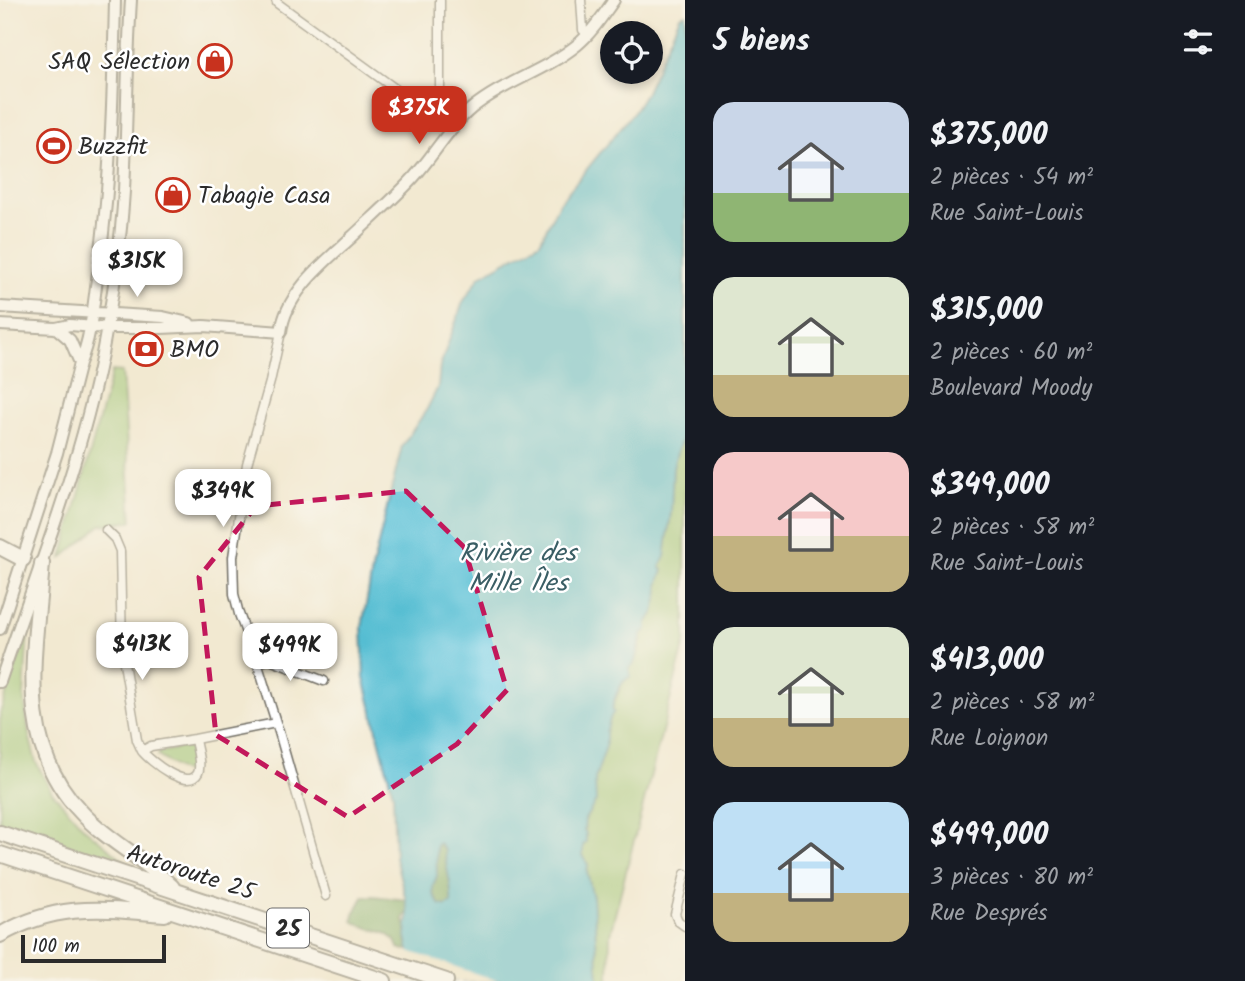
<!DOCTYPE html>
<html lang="fr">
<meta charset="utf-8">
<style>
:root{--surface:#171b24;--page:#20242c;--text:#f1f3f6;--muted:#9ea1a6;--accent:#c8321e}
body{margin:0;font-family:Kalam,sans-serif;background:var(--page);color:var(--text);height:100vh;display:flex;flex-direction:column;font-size:26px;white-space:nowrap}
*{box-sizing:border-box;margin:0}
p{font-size:23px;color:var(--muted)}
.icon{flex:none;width:38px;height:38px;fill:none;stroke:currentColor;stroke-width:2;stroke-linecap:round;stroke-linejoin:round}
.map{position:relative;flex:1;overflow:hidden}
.side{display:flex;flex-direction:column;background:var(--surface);width:560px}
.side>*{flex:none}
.buttons{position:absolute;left:600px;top:21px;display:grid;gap:14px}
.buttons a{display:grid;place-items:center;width:63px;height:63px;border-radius:50%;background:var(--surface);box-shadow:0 4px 10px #0003;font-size:35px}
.scale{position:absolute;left:21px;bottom:18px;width:145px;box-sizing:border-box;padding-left:7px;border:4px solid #2b2b2b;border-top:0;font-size:19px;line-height:24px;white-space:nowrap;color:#2b2b2b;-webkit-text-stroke:5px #fff;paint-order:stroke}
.price{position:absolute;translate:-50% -60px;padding:0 16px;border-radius:14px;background:#fff;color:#222;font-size:23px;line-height:46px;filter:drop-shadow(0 2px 4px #0008)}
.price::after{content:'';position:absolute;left:50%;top:42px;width:21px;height:16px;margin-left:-10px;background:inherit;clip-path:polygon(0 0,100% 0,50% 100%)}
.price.active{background:var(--accent);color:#fff}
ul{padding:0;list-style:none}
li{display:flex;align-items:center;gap:21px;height:175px;padding:0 28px}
li span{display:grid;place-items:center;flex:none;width:196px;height:140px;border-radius:21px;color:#555}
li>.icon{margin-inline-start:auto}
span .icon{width:84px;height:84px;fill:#fffc;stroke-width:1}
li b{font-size:30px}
h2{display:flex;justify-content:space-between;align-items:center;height:84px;padding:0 28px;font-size:30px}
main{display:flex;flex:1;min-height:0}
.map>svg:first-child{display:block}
.green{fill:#96c472;stroke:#60784e;stroke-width:2}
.forest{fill:#78aa64;stroke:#526a48;stroke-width:2}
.water{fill:#55bdd2;stroke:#40747e;stroke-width:2;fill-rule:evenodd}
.pier{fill:#f2e9d1}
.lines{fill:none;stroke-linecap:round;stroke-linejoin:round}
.minor-casing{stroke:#716e65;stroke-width:11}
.secondary-casing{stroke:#716e65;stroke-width:14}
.motorway-casing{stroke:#716e65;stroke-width:18}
.minor{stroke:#fff;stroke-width:8}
.secondary{stroke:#fff;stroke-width:10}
.motorway{stroke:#fff;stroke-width:14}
.marked{fill:none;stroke:#c2185b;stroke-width:5;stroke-dasharray:14 9;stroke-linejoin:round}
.labels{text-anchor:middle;stroke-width:5;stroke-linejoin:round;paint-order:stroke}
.shield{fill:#fff;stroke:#6b6b6b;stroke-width:2}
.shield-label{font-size:23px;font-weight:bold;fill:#2b2b2b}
.poi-label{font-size:24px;fill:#2b2b2b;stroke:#fff;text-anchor:start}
.street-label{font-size:24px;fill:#2b2b2b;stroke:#fff}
.water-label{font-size:26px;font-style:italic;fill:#3a5e65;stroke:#fff}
</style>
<main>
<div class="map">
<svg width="685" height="981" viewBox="0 0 685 981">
<rect width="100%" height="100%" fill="#fff"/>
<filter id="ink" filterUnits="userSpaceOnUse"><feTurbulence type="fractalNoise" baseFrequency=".0143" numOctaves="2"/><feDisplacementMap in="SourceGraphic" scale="14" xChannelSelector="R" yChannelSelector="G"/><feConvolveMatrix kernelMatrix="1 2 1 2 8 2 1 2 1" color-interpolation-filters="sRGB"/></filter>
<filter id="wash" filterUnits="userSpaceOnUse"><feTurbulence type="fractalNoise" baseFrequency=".00686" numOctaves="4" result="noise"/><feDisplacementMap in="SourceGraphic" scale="28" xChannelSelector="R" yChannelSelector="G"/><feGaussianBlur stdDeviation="1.57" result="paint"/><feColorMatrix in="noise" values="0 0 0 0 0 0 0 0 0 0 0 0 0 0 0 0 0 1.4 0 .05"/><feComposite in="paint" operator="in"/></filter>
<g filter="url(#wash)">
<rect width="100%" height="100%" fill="#f2e9d1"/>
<path class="green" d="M 112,371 L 122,372 L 132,521 L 101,525 L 62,558 Z
M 685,432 L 685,642 L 610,934 L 609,981 L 599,981 L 593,898 L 587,872 L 588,865 L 583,855 L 583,845 L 586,842 L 584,822 L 595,801 L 595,779 L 606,746 L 606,732 L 614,702 L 629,668 L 638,654 L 642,634 L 647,629 L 647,623 L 654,612 L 660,575 L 662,574 L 663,570 L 660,567 L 665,557 L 671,512 L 673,467 L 678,449 Z
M 28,630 L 24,695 L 29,735 L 36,762 L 52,792 L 84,828 L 133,868 L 0,822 L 0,713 Z
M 186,747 L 190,750 L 192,762 L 189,763 L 189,765 L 192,764 L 192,768 L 188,772 L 183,772 L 158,756 L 160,752 Z"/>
<path class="forest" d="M 439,843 L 445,850 C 445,868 453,885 451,903 L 446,906 L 439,904 L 433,894 L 433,885 L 437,876 L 436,845 Z
M 373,896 L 406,900 L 408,912 L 404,917 L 404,921 L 406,926 L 406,936 L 408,951 L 398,948 C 392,926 368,933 353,921 L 354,914 L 363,897 Z"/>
<path class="water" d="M 685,13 L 685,432 L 678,449 L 673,467 L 671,512 L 665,557 L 660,567 L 663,570 L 658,585 L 659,592 L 654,612 L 647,623 L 647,629 L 642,634 L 634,664 L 629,668 L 631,676 C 619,682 615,696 612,709 L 614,712 L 611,716 L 606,732 L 606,746 L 595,779 L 596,801 L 585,819 L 584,830 L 586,833 L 586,842 L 583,845 L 583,855 L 588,865 L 587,872 L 593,898 L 599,981 L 415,981 L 406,936 L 408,915 L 406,900 L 395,857 L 393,794 L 364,678 L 362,627 L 373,565 L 402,446 L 427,409 L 438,387 L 440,366 L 463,302 L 480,276 L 540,242 L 559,203 L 633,113 L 646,92 L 680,16 ZM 439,843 L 445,850 C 445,868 453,885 451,903 L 446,906 L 439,904 L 433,894 L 433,885 L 437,876 L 436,845 Z"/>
<path class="pier" d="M 405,950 L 498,981 L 412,981 Z"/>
</g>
<g filter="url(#ink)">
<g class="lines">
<g class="minor-casing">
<path id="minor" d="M 276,0 L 277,3 L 412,101 L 428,107 L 440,106
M 440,0 L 440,106 L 443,124 L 450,132
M 581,0 L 583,30 L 587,34
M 281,332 L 270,382 L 247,464 L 233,557 L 234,594 L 239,614 L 257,662 L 279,732 L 326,896
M 106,530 L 115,539 L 120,551 L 122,651 L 137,740 L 142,751 L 151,746 L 195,739 L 276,723
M 257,662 L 270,660 L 324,681
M 142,751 C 150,761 188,792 198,773 C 202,764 196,748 195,739
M 685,874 L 675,914 L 678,921 L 685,926"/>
</g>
<g class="secondary-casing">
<path id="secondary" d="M 0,307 L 163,317 L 189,323
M 0,325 L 56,328 L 70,325 L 107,328 L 161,328 L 204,326 L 281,332 C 286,292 325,262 353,236 C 373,217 395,198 414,177 C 434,155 449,127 472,108 C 504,82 545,71 577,45 C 592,33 603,15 614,0
M 56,328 L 70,340 L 80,363
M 0,629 L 57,453 L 80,363 C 91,337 93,307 97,279 C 111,187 113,93 115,0
M 0,682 C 38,568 84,456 105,338 C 114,290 121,239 124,191 C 127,127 127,63 131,0"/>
</g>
<g class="motorway-casing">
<path id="motorway" d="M 0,547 L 23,559
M 42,563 C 36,650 13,742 81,812 C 98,831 119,844 139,859 C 151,867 161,877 172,887
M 0,833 L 446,981
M 0,854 L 384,981
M 0,935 C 59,902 101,909 165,914"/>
</g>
<use href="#minor" class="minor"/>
<use href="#secondary" class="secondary"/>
<use href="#motorway" class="motorway"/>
</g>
</g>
<path d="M0 0H685V981H0ZM 406,491 L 464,547 L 507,690 L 457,744 L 348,817 L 216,735 L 199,577 L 256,506 Z" fill="#f2e9d1" fill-opacity=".55" fill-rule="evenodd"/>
<path class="marked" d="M 406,491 L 464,547 L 507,690 L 457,744 L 348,817 L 216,735 L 199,577 L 256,506 Z"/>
<defs>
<g id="shop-ring" transform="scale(1.75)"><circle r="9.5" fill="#fff" stroke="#c8321e" stroke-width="1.5"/><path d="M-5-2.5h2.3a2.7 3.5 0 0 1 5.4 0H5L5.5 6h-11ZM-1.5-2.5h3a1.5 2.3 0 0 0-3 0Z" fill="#c8321e"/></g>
<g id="stadium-ring" transform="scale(1.75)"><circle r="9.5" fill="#fff" stroke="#c8321e" stroke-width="1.5"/><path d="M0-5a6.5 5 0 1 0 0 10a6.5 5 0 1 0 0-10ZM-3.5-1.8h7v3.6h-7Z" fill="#c8321e"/></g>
<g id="bank-ring" transform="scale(1.75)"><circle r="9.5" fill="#fff" stroke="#c8321e" stroke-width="1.5"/><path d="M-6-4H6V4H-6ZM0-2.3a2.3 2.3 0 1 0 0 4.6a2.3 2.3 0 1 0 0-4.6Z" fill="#c8321e"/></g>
</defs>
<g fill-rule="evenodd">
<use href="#shop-ring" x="215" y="61"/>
<use href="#stadium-ring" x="54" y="146"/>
<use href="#shop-ring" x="173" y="195"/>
<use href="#bank-ring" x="146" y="349"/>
</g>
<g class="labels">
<rect class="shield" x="267" y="908.5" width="42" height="39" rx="5"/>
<g class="shield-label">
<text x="288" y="936">25</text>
</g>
<g class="poi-label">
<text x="190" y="69" text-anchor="end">SAQ Sélection</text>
<text x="78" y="154">Buzzfit</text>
<text x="198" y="203">Tabagie Casa</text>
<text x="170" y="357">BMO</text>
</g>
<g class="street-label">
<text transform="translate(191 872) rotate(18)" y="8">Autoroute 25</text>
</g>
<g class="water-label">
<text x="518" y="561">Rivière des<tspan x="518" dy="30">Mille Îles</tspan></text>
</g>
</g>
</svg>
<div class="buttons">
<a><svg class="icon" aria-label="locate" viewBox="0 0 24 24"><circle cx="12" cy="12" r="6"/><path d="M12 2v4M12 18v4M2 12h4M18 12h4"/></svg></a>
</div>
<div class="scale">100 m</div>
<b class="price active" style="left:419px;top:146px">$375K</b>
<b class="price" style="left:137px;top:299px">$315K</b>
<b class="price" style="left:223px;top:529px">$349K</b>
<b class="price" style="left:142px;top:682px">$413K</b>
<b class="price" style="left:290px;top:683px">$499K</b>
</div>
<section class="side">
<h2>5 biens<svg class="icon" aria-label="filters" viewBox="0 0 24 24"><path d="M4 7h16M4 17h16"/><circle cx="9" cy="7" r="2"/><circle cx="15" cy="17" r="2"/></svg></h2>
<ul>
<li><span style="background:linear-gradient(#c9d6e8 65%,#8fb573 0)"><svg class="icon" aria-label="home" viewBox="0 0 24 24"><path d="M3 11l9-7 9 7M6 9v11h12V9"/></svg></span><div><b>$375,000</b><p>2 pièces · 54 m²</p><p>Rue Saint-Louis</p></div></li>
<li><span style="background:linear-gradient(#dfe7d0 70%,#c2b280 0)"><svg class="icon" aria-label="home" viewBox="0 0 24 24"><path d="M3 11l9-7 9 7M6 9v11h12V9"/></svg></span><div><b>$315,000</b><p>2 pièces · 60 m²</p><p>Boulevard Moody</p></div></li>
<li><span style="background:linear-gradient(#f6c9c9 60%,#c2b280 0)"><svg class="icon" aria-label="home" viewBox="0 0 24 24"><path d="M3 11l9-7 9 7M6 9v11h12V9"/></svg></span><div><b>$349,000</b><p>2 pièces · 58 m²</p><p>Rue Saint-Louis</p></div></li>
<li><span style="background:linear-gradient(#dfe7d0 65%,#c2b280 0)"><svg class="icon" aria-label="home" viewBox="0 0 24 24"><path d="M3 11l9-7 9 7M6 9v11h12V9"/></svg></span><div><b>$413,000</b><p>2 pièces · 58 m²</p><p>Rue Loignon</p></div></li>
<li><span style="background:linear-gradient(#bfe0f5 65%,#c2b280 0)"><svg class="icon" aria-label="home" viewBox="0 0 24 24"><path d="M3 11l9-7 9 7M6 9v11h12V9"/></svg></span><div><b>$499,000</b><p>3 pièces · 80 m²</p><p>Rue Després</p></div></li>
</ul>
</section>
</main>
